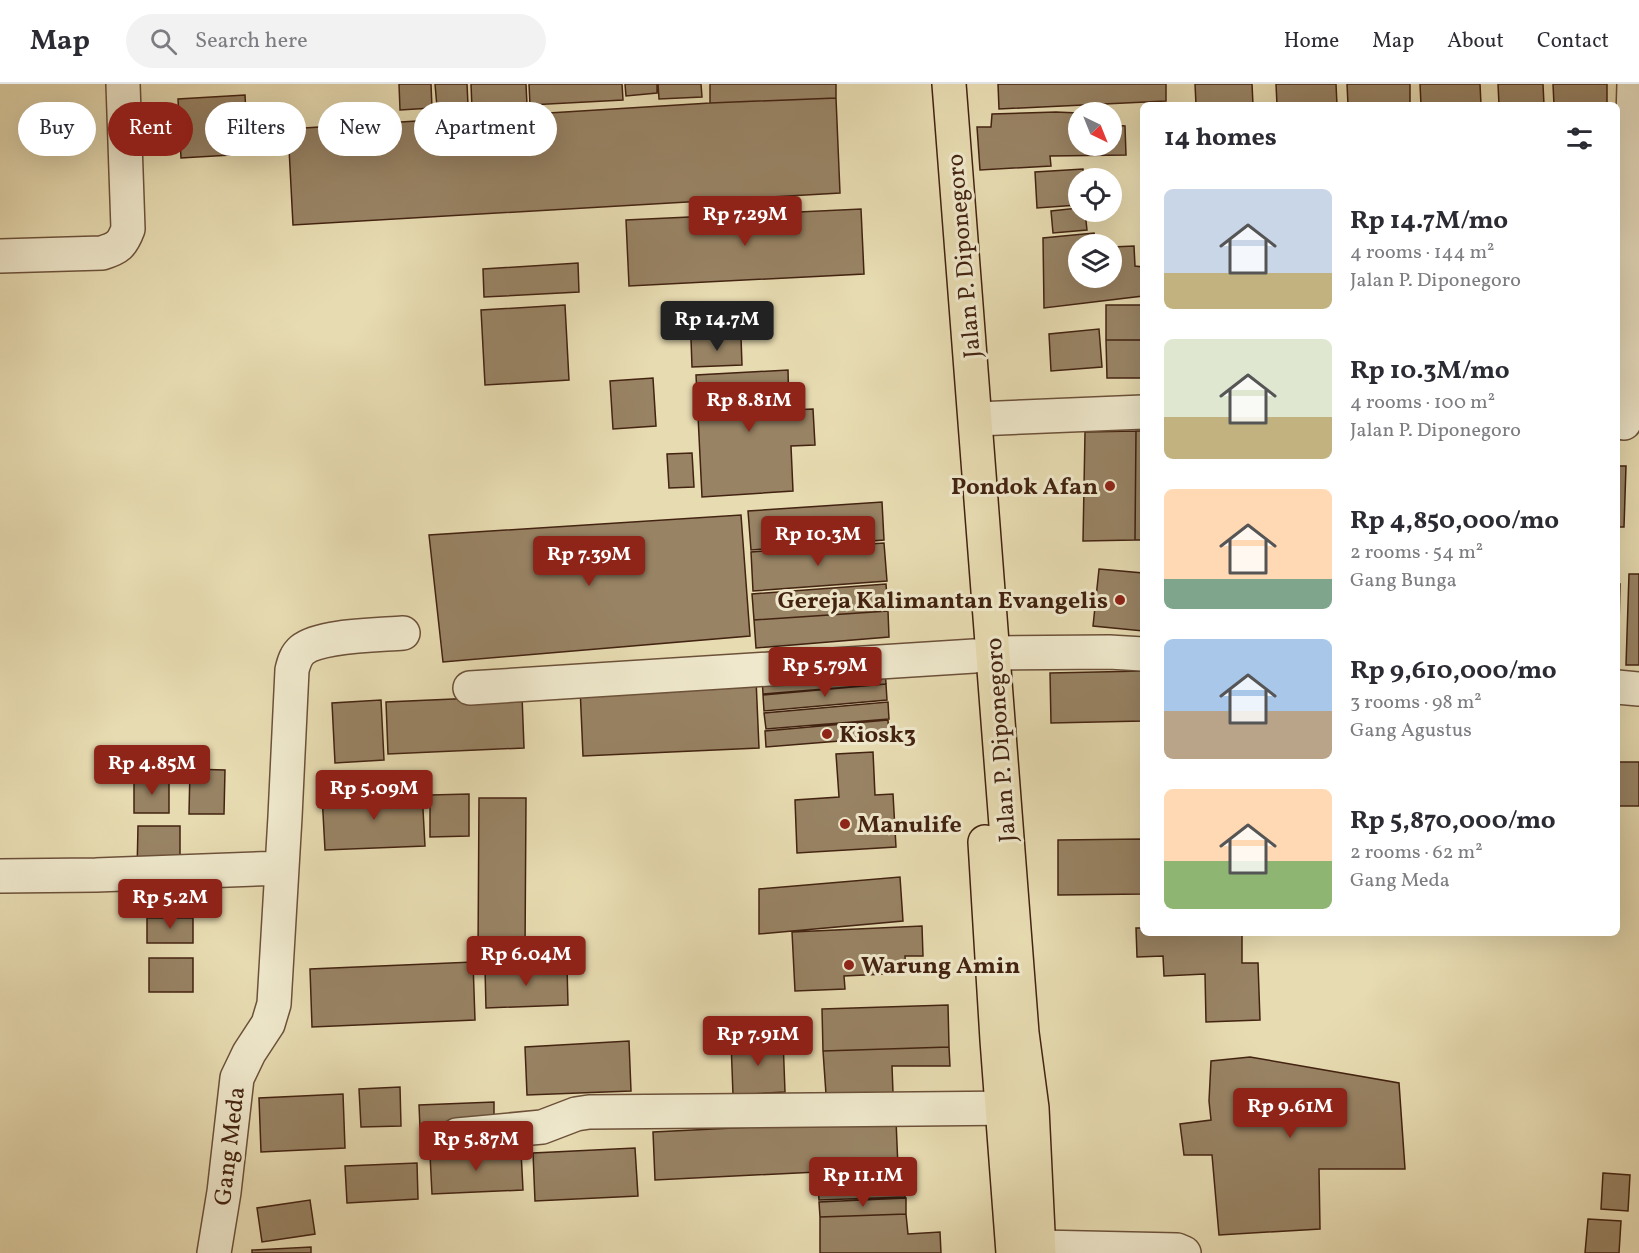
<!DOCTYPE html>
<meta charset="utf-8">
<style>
:root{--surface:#fff;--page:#f2f2f3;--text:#2b2b33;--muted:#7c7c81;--line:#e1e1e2;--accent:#8f2418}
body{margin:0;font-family:Vollkorn,serif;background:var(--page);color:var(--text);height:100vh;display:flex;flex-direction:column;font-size:22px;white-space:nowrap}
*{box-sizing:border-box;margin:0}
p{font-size:20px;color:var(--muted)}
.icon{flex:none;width:33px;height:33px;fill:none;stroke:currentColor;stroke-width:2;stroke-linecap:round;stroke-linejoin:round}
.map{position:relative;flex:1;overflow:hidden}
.drawer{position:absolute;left:1140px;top:18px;width:480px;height:834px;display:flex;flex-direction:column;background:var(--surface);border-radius:9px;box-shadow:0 6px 24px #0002}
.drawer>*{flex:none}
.top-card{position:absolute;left:18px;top:18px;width:570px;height:54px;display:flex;gap:12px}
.needle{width:39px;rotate:137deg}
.tools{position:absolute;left:1068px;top:18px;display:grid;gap:12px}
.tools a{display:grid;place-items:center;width:54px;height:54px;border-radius:50%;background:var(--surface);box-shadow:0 6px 24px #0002;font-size:30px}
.price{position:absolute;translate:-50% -51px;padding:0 14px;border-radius:6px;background:var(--accent);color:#fff;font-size:20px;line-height:39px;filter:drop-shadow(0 2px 3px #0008)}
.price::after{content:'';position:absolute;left:50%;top:36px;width:18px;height:14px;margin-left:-9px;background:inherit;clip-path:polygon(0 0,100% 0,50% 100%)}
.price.on{background:#222;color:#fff}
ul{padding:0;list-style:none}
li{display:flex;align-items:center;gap:18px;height:150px;padding:0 24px}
li span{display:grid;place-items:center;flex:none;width:168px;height:120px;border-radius:9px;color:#555}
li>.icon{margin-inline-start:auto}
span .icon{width:72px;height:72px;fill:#fffc;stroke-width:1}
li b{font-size:26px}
h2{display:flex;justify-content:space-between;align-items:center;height:72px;padding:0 24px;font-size:26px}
.pill{padding:0 21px;border-radius:27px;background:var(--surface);box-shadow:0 6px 24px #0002;font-size:21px;line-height:54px}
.pill.on{background:var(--accent);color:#fff}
header{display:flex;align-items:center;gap:36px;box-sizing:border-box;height:84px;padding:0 30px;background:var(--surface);border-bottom:2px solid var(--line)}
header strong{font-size:28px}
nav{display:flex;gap:33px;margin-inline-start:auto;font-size:21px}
.search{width:420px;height:54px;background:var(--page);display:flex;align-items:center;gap:15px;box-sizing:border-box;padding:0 21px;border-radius:33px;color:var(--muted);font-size:22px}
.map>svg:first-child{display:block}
.building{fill:#988364;stroke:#432311;stroke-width:1.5}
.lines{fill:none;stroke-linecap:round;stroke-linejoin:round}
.minor-casing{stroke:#6c5139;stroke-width:36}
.primary-casing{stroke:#432311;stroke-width:36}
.minor{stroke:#efe8cc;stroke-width:33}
.primary{stroke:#e7dbb1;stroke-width:33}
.poi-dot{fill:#8f2418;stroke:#efe8cc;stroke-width:2}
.labels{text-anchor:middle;stroke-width:6;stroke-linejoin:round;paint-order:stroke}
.street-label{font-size:24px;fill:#432311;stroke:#efe8cc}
.poi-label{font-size:24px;font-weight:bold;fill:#432311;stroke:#efe8cc;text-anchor:start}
</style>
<header>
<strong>Map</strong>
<div class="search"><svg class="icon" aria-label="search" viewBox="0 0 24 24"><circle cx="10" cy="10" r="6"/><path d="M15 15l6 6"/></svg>Search here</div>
<nav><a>Home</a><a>Map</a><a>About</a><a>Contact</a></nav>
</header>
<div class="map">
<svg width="1639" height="1169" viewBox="0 0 1639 1169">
<rect width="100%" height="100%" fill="#e7dbb1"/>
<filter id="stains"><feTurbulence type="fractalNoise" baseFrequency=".00333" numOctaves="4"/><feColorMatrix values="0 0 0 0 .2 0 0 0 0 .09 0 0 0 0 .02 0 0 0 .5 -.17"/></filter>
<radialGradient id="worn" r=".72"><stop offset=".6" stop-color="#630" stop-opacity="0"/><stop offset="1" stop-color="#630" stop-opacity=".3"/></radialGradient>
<path class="building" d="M 399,0 L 431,0 L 432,24 L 400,26 Z
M 435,0 L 467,0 L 468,21 L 437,23 Z
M 471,0 L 526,0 L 527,21 L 472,25 Z
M 529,0 L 622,0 L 623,16 L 530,21 Z
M 625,0 L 657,0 L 657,9 L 626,12 Z
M 658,0 L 701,0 L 702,13 L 659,15 Z
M 710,0 L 836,0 L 836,14 L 710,19 Z
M 998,0 L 1166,0 L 1166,17 L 999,25 Z
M 1195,0 L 1252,0 L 1253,21 L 1196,21 Z
M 1276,0 L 1336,0 L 1337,21 L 1277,21 Z
M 1347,0 L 1410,0 L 1410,21 L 1348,21 Z
M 1420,0 L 1480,0 L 1481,21 L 1421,21 Z
M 1498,0 L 1543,0 L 1544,21 L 1499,21 Z
M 1553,0 L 1607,0 L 1607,21 L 1554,21 Z
M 245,11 L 248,70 L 181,74 L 178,15 Z
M 836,14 L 840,109 L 293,141 L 288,45 L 710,19 Z
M 1056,28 L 1078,29 L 1078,62 L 1112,62 L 1112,41 L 1125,42 L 1126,71 L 1050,72 L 1051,82 L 980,86 L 977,43 L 991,43 L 992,30 Z
M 1083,85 L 1084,94 L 1078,94 L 1078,121 L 1037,124 L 1035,88 Z
M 1078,124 L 1078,128 L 1085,128 L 1087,146 L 1053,149 L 1051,127 Z
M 861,125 L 864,190 L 629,202 L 626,136 Z
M 1094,149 L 1097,160 L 1078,160 L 1078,194 L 1112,194 L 1112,163 L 1134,162 L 1135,182 L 1143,183 L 1143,212 L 1044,224 L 1043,154 Z
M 578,179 L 579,208 L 484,213 L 483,185 Z
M 565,221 L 569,296 L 485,301 L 481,226 Z
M 1106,221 L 1143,221 L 1143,256 L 1106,256 Z
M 1099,245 L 1102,283 L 1051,287 L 1049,250 Z
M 741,253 L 742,281 L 692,283 L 691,255 Z
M 1106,256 L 1143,256 L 1143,294 L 1107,294 Z
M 788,286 L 789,326 L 813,325 L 815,361 L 791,362 L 793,407 L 702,413 L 696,291 Z
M 653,294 L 656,342 L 613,345 L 610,297 Z
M 1136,347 L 1135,456 L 1083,457 L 1085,348 Z
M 1136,347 L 1143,347 L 1143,456 L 1135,456 Z
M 692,369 L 694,403 L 669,404 L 667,370 Z
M 1617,382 L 1626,382 L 1624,443 L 1617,443 Z
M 882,418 L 884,456 L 751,466 L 748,427 Z
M 741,431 L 750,552 L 443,578 L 429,451 Z
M 884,459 L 887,497 L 753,507 L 751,468 Z
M 1099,485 L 1143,489 L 1143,547 L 1093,542 Z
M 1629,490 L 1639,490 L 1639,581 L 1626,581 Z
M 886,500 L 888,527 L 754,536 L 752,510 Z
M 1617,500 L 1620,500 L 1618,585 L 1617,585 Z
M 888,527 L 889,553 L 756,564 L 754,536 Z
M 885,583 L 886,600 L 763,610 L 762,594 Z
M 1143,587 L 1143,637 L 1051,639 L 1050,589 Z
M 756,595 L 759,664 L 583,672 L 580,603 Z
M 886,600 L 887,616 L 764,627 L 763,611 Z
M 522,612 L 524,664 L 388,670 L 386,618 Z
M 381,616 L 384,676 L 335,679 L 332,619 Z
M 888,618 L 889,635 L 766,645 L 764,629 Z
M 888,636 L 889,653 L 766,663 L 765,647 Z
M 873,668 L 875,711 L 893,710 L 896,763 L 797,769 L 795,716 L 839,713 L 836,670 Z
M 1617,678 L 1639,678 L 1639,722 L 1617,722 Z
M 190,685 L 225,686 L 224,730 L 189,730 Z
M 134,695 L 169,695 L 169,729 L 134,729 Z
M 422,707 L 425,762 L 325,766 L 322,711 Z
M 469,710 L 469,752 L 430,753 L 430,711 Z
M 479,714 L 526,714 L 525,869 L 478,869 Z
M 138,742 L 180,742 L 180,788 L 137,788 Z
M 1143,755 L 1143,810 L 1058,811 L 1058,756 Z
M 900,793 L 903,837 L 759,850 L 759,805 Z
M 147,834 L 193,834 L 193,859 L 147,859 Z
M 922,842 L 923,872 L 905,872 L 906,889 L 844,892 L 845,905 L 795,907 L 792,848 Z
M 1136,844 L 1143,844 L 1143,849 L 1242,849 L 1242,879 L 1258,879 L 1260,936 L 1206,938 L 1205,890 L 1164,892 L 1163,872 L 1137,873 Z
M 149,874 L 193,874 L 193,908 L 149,908 Z
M 473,878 L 475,936 L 312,943 L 310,885 Z
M 567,882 L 568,921 L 486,924 L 485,885 Z
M 948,921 L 949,963 L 823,967 L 822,925 Z
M 783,954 L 785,1008 L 733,1011 L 731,957 Z
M 629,957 L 631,1007 L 527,1011 L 525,963 Z
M 949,963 L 950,982 L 892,982 L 893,1009 L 826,1010 L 823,967 Z
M 1250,973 L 1399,999 L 1405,1085 L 1319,1085 L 1320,1145 L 1219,1151 L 1212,1071 L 1184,1071 L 1180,1040 L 1211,1036 L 1209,1017 L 1211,977 Z
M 400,1003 L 401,1042 L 361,1043 L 359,1005 Z
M 343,1010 L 345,1064 L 261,1068 L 259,1014 Z
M 494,1018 L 494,1041 L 420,1044 L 419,1021 Z
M 896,1036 L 898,1084 L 655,1096 L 653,1048 Z
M 635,1064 L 638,1112 L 535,1117 L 533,1069 Z
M 521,1067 L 523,1106 L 432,1110 L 430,1071 Z
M 417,1079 L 418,1115 L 347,1119 L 345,1082 Z
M 1603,1089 L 1630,1091 L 1628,1127 L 1601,1125 Z
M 905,1098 L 905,1113 L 819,1116 L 818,1101 Z
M 906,1114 L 906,1130 L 820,1133 L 819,1118 Z
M 310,1116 L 315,1150 L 262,1158 L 257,1124 Z
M 906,1130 L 908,1150 L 940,1148 L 941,1169 L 820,1169 L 820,1133 Z
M 1588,1135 L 1621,1137 L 1619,1169 L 1585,1169 Z
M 311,1163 L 311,1169 L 252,1169 L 252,1166 Z"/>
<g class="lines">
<g class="minor-casing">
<path id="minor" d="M 0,172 L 102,169 C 118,164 122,161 128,145 L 123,0
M 976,335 L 1143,328
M 1624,339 L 1634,0
M 994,569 L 1109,568 L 1143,570
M 1617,603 L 1639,605
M 470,604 L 974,572
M 0,792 L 96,791 L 282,784
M 457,1051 L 542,1043 L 576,1030 L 589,1028 L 1031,1024
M 1039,1163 L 1177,1166 L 1184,1169
M 214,1169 L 224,1108 L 237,994 L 249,969 L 268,940 L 274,920 L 285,733 L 292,586 C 294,578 296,571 302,566 C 320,551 379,551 403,549"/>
</g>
<g class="primary-casing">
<path id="primary" d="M 949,0 L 1022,949 L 1032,1024 L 1039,1169
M 985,758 L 997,956 L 1013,1169"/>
</g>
<use href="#minor" class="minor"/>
<use href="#primary" class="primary"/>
</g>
<g class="poi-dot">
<circle cx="1110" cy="402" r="6"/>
<circle cx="1120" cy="516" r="6"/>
<circle cx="827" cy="650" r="6"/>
<circle cx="845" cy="740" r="6"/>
<circle cx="849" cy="881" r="6"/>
</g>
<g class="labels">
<g class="street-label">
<text transform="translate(963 172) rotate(-95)" y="8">Jalan P. Diponegoro</text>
<text transform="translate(1000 656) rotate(-94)" y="8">Jalan P. Diponegoro</text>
<text transform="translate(229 1062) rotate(-83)" y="8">Gang Meda</text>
</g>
<g class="poi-label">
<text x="1098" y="410" text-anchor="end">Pondok Afan</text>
<text x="1108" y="524" text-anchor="end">Gereja Kalimantan Evangelis</text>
<text x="839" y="658">Kiosk3</text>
<text x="857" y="748">Manulife</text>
<text x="861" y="889">Warung Amin</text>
</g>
</g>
<rect width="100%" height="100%" filter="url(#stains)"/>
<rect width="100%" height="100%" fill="url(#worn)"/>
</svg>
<div class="tools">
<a><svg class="needle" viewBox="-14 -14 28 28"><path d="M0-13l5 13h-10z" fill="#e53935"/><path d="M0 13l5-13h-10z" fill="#7c7c81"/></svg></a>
<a><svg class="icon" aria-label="locate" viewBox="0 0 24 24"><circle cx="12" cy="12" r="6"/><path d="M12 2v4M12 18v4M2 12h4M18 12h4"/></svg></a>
<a><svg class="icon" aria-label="layers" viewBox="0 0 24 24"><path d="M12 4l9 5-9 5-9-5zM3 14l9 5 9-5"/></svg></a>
</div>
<b class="price" style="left:745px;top:163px">Rp 7.29M</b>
<b class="price on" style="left:717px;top:268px">Rp 14.7M</b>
<b class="price" style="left:749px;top:349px">Rp 8.81M</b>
<b class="price" style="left:818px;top:483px">Rp 10.3M</b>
<b class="price" style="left:589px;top:503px">Rp 7.39M</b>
<b class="price" style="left:825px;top:614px">Rp 5.79M</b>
<b class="price" style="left:152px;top:712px">Rp 4.85M</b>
<b class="price" style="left:374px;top:737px">Rp 5.09M</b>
<b class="price" style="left:170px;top:846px">Rp 5.2M</b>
<b class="price" style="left:526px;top:903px">Rp 6.04M</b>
<b class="price" style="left:758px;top:983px">Rp 7.91M</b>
<b class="price" style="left:1290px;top:1055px">Rp 9.61M</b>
<b class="price" style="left:476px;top:1088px">Rp 5.87M</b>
<b class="price" style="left:863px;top:1124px">Rp 11.1M</b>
<div class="top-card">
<a class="pill">Buy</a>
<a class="pill on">Rent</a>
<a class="pill">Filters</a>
<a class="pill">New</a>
<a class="pill">Apartment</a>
</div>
<section class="drawer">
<h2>14 homes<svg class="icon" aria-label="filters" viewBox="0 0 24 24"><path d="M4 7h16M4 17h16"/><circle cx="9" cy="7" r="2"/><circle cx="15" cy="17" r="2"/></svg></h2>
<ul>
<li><span style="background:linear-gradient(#c9d6e8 70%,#c2b280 0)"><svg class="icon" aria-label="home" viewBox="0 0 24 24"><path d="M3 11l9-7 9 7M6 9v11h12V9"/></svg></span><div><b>Rp 14.7M/mo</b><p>4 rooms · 144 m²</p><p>Jalan P. Diponegoro</p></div></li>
<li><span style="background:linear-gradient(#dfe7d0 65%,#c2b280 0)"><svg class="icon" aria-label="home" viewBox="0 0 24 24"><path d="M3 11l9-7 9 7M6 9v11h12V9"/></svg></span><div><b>Rp 10.3M/mo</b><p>4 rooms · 100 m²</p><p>Jalan P. Diponegoro</p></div></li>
<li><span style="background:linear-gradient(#ffd9b3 75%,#7fa58c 0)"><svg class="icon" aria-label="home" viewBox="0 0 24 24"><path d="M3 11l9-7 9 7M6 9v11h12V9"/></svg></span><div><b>Rp 4,850,000/mo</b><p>2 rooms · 54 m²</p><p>Gang Bunga</p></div></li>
<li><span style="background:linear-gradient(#a9c7e8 60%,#b9a48a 0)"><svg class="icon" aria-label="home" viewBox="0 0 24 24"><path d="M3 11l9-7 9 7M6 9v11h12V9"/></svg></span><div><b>Rp 9,610,000/mo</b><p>3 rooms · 98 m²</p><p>Gang Agustus</p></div></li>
<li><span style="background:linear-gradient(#ffd9b3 60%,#8fb573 0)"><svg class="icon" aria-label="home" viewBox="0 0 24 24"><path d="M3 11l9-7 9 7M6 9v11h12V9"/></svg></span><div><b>Rp 5,870,000/mo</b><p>2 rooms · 62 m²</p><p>Gang Meda</p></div></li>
</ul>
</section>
</div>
